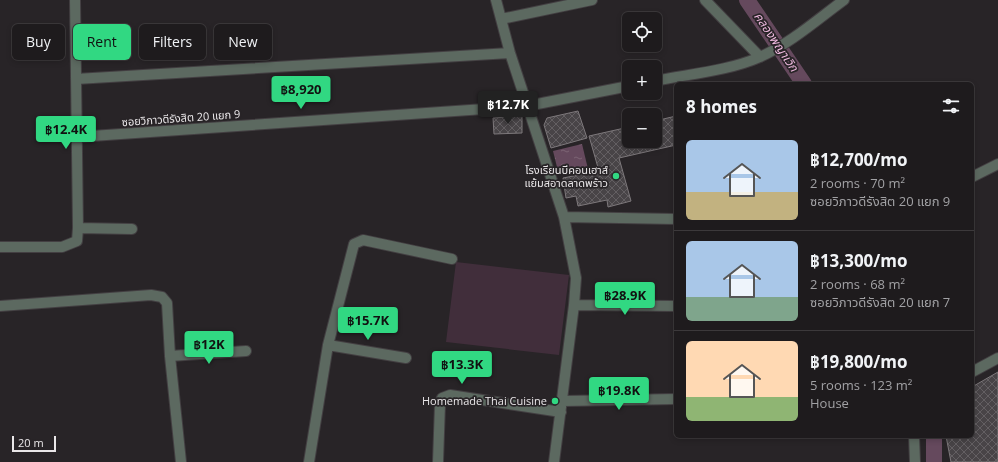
<!DOCTYPE html>
<meta charset="utf-8">
<style>
:root{--surface:#1e1b1d;--page:#262426;--text:#f1f3f6;--muted:#a1a1a4;--line:#3c393b;--accent:#31d882}
body{margin:0;font-family:"Open Sans","Noto Sans Thai",sans-serif;background:var(--page);color:var(--text);height:100vh;display:flex;flex-direction:column;font-size:15px;white-space:nowrap}
*{box-sizing:border-box;margin:0}
p{font-size:13px;color:var(--muted)}
.icon{flex:none;width:22px;height:22px;fill:none;stroke:currentColor;stroke-width:2;stroke-linecap:round;stroke-linejoin:round}
.map{position:relative;flex:1;overflow:hidden}
.panel{position:absolute;left:674px;top:82px;width:300px;height:356px;display:flex;flex-direction:column;background:var(--surface);border-radius:6px;box-shadow:0 2px 6px #0003,0 0 0 1px var(--line)}
.panel>*{flex:none}
.banner{position:absolute;left:12px;top:24px;width:380px;height:36px;display:flex;gap:8px}
.controls{position:absolute;left:622px;top:12px;display:grid;gap:8px}
.controls a{display:grid;place-items:center;width:40px;height:40px;border-radius:6px;background:var(--surface);box-shadow:0 2px 6px #0003,0 0 0 1px var(--line);font-size:20px}
.scale{position:absolute;left:12px;bottom:10px;width:44px;box-sizing:border-box;padding-left:4px;border:2px solid #eae7e9;border-top:0;font-size:11px;line-height:14px;white-space:nowrap;color:#eae7e9;-webkit-text-stroke:3px #282427;paint-order:stroke}
.price{position:absolute;translate:-50% -34px;padding:0 9px;border-radius:4px;background:var(--accent);color:#111;font-size:13px;line-height:26px;filter:drop-shadow(0 1px 2px #0008)}
.price::after{content:'';position:absolute;left:50%;top:24px;width:12px;height:9px;margin-left:-6px;background:inherit;clip-path:polygon(0 0,100% 0,50% 100%)}
.price.current{background:#222;color:#fff}
ul{padding:0;list-style:none}
li{display:flex;align-items:center;gap:12px;height:100px;padding:0 12px}
li+li{border-top:1px solid var(--line)}
li span{display:grid;place-items:center;flex:none;width:112px;height:80px;border-radius:6px;color:#555}
li>.icon{margin-inline-start:auto}
span .icon{width:48px;height:48px;fill:#fffc;stroke-width:1}
li b{font-size:17px}
h2{display:flex;justify-content:space-between;align-items:center;height:48px;padding:0 12px;font-size:17px}
.chip{padding:0 14px;border-radius:6px;background:var(--surface);box-shadow:0 2px 6px #0003,0 0 0 1px var(--line);font-size:14px;line-height:36px}
.chip.current{background:var(--accent);color:#111}
.map>svg:first-child{display:block}
.green{fill:#412e3b}
.water{fill:url(#water-ripples)}
.lines{fill:none;stroke-linecap:round;stroke-linejoin:round}
.canal{stroke:#65495d;stroke-width:16}
.building{fill:url(#building-cross-hatch);stroke:#7d787b}
.minor-casing{stroke:#433f42;stroke-width:12}
.minor{stroke:#5c6960;stroke-width:10}
.poi-dot{fill:#31d882;stroke:#282427;stroke-width:1.5}
.labels{text-anchor:middle;stroke-width:3.5;stroke-linejoin:round;paint-order:stroke}
.street-label{font-size:11px;fill:#eae7e9;stroke:#282427}
.poi-label{font-size:11px;fill:#eae7e9;stroke:#282427;text-anchor:end}
.water-label{font-size:12px;font-style:italic;fill:#f0bae0;stroke:#282427}
</style>
<div class="map">
<svg width="998" height="462" viewBox="0 0 998 462">
<defs>
<pattern id="water-ripples" width="26" height="14" patternUnits="userSpaceOnUse"><rect width="26" height="14" fill="#65495d"/><path d="M2 4q2-2 4 0t4 0M15 11q2-2 4 0t4 0" fill="none" stroke="#7b6374"/></pattern>
<pattern id="building-cross-hatch" width="8" height="8" patternUnits="userSpaceOnUse"><rect width="8" height="8" fill="#484447"/><path d="M0 0l8 8M0 8l8-8" fill="none" stroke="#635f62"/></pattern>
</defs>
<rect width="100%" height="100%" fill="#282427"/>
<path class="green" d="M 456,262 L 569,275 L 559,355 L 446,342 Z"/>
<path class="water" d="M 582,144 L 588,169 L 559,175 L 553,151 Z"/>
<g class="lines">
<path class="canal" d="M 747,0 L 804,84
M 934,436 L 934,462"/>
</g>
<path class="building" d="M 578,111 L 587,138 L 551,148 L 544,125 L 547,118 Z
M 522,116 L 522,133 L 494,134 L 493,118 Z
M 676,116 L 676,145 L 619,158 L 631,201 L 608,207 L 607,200 L 578,206 L 576,196 L 566,198 L 563,178 L 599,171 L 589,136 L 629,127 L 629,141 L 655,141 L 655,121 Z
M 998,372 L 998,462 L 951,462 L 946,436 L 972,436 L 972,387 Z"/>
<g class="lines">
<g class="minor-casing">
<path id="minor" d="M 496,0 L 510,53 L 564,217 L 576,278 L 574,305 L 554,462
M 705,0 L 760,57
M 501,19 L 592,0
M 76,79 L 510,53
M 655,81 C 689,74 728,71 760,57 C 791,43 818,19 844,0
M 77,137 L 527,106 L 629,86
M 972,177 L 998,164
M 564,217 L 676,219
M 78,228 L 132,229
M 0,247 L 62,247 L 77,241 L 78,228 L 75,0
M 574,305 L 676,306
M 0,306 L 151,295 L 162,297 L 167,303 L 170,356 L 181,462
M 328,345 L 406,358
M 170,356 L 246,351
M 972,372 L 998,358
M 563,401 L 676,399
M 914,436 L 915,462
M 309,462 L 328,345 L 354,244 L 363,240 L 452,259
M 438,462 L 440,404 L 442,398 L 450,395 L 561,412"/>
</g>
<use href="#minor" class="minor"/>
</g>
<g class="poi-dot">
<circle cx="616" cy="176" r="4"/>
<circle cx="555" cy="401" r="4"/>
</g>
<g class="labels">
<g class="street-label">
<text transform="translate(181 118) rotate(-4)" y="4">ซอยวิภาวดีรังสิต 20 แยก 9</text>
</g>
<g class="poi-label">
<text x="608" y="174">โรงเรียนบีคอนเฮาส์<tspan x="608" dy="13">แย้มสอาดลาดพร้าว</tspan></text>
<text x="547" y="405">Homemade Thai Cuisine</text>
</g>
<g class="water-label">
<text transform="translate(776 42) rotate(56)" y="4">คลองพญาเวิก</text>
</g>
</g>
</svg>
<div class="controls">
<a><svg class="icon" aria-label="locate" viewBox="0 0 24 24"><circle cx="12" cy="12" r="6"/><path d="M12 2v4M12 18v4M2 12h4M18 12h4"/></svg></a>
<a>+</a>
<a>−</a>
</div>
<div class="scale">20 m</div>
<b class="price" style="left:301px;top:110px">฿8,920</b>
<b class="price current" style="left:508px;top:125px">฿12.7K</b>
<b class="price" style="left:66px;top:150px">฿12.4K</b>
<b class="price" style="left:625px;top:316px">฿28.9K</b>
<b class="price" style="left:368px;top:341px">฿15.7K</b>
<b class="price" style="left:209px;top:365px">฿12K</b>
<b class="price" style="left:462px;top:385px">฿13.3K</b>
<b class="price" style="left:619px;top:411px">฿19.8K</b>
<div class="banner">
<a class="chip">Buy</a>
<a class="chip current">Rent</a>
<a class="chip">Filters</a>
<a class="chip">New</a>
</div>
<section class="panel">
<h2>8 homes<svg class="icon" aria-label="filters" viewBox="0 0 24 24"><path d="M4 7h16M4 17h16"/><circle cx="9" cy="7" r="2"/><circle cx="15" cy="17" r="2"/></svg></h2>
<ul>
<li><span style="background:linear-gradient(#a9c7e8 65%,#c2b280 0)"><svg class="icon" aria-label="home" viewBox="0 0 24 24"><path d="M3 11l9-7 9 7M6 9v11h12V9"/></svg></span><div><b>฿12,700/mo</b><p>2 rooms · 70 m²</p><p>ซอยวิภาวดีรังสิต 20 แยก 9</p></div></li>
<li><span style="background:linear-gradient(#a9c7e8 70%,#7fa58c 0)"><svg class="icon" aria-label="home" viewBox="0 0 24 24"><path d="M3 11l9-7 9 7M6 9v11h12V9"/></svg></span><div><b>฿13,300/mo</b><p>2 rooms · 68 m²</p><p>ซอยวิภาวดีรังสิต 20 แยก 7</p></div></li>
<li><span style="background:linear-gradient(#ffd9b3 70%,#8fb573 0)"><svg class="icon" aria-label="home" viewBox="0 0 24 24"><path d="M3 11l9-7 9 7M6 9v11h12V9"/></svg></span><div><b>฿19,800/mo</b><p>5 rooms · 123 m²</p><p>House</p></div></li>
</ul>
</section>
</div>
